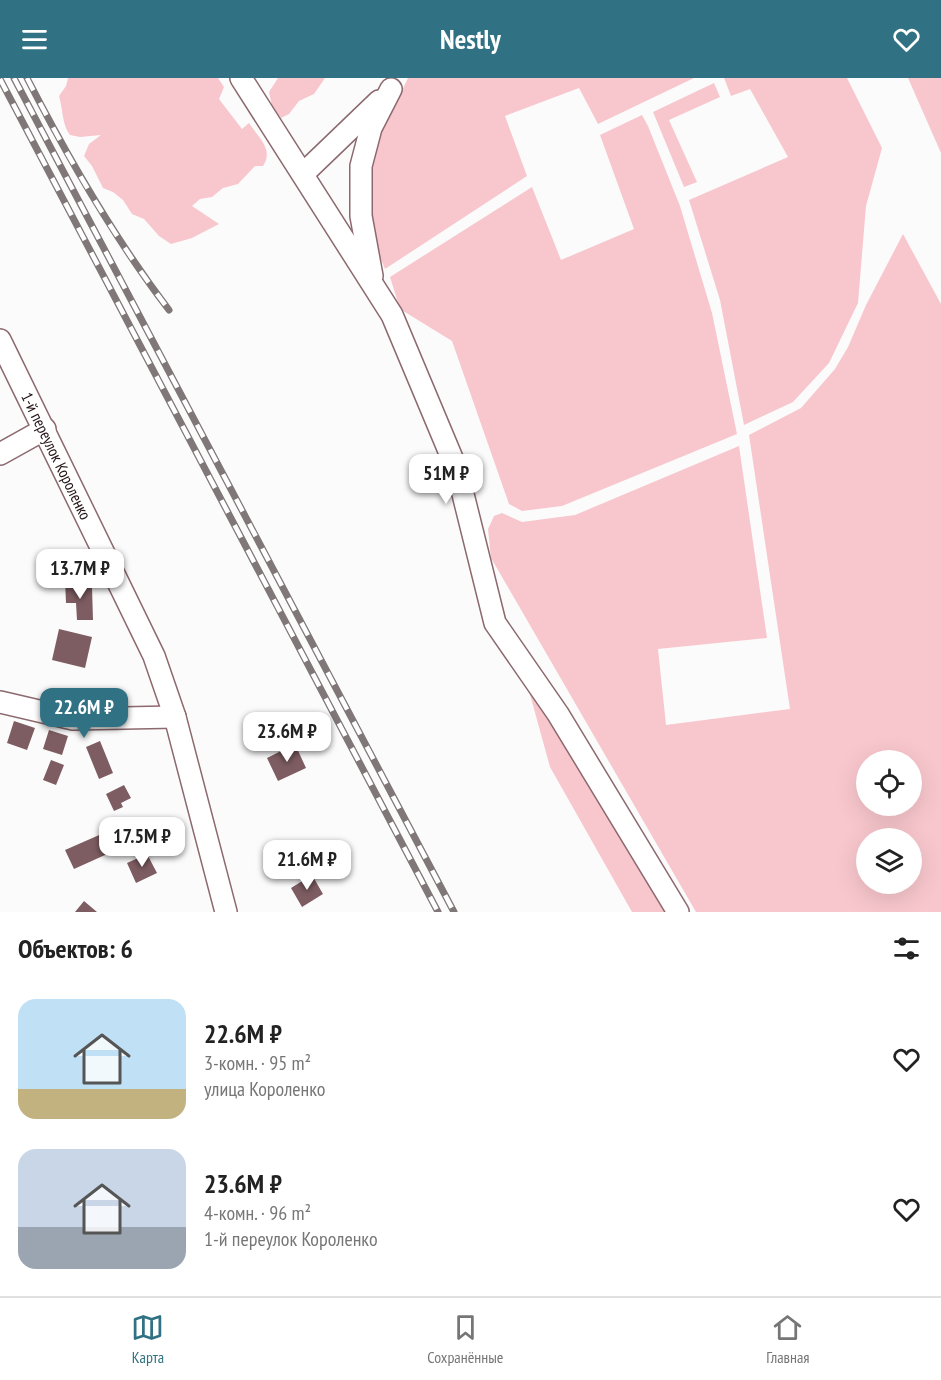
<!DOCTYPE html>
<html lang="ru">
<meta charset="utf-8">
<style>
:root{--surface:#fff;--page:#f2f2f2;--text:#222;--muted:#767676;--line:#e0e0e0;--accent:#307284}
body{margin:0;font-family:"PT Sans Narrow",sans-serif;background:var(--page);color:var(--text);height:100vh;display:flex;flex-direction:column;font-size:22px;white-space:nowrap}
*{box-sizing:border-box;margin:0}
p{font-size:20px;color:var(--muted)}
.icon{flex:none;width:33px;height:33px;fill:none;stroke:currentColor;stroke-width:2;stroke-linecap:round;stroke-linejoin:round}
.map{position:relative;height:834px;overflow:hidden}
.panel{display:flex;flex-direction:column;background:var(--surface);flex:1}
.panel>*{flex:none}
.buttons{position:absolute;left:856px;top:672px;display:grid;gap:12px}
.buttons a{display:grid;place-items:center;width:66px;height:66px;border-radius:50%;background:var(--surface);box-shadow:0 6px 24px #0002;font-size:30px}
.price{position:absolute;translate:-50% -51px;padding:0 14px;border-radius:12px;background:#fff;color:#222;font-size:20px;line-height:39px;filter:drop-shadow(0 2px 3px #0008)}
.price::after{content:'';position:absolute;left:50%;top:36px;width:18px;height:14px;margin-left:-9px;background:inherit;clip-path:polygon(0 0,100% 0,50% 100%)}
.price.current{background:var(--accent);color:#fff}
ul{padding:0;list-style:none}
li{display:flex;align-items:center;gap:18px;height:150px;padding:0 18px}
li span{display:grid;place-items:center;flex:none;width:168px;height:120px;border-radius:18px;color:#555}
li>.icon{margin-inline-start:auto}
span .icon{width:72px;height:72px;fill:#fffc;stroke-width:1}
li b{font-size:26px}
h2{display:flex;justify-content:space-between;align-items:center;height:72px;padding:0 18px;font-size:26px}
header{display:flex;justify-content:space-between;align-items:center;height:78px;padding:0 18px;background:var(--accent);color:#fff;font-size:27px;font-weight:700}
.tabs{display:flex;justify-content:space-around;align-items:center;height:84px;border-top:2px solid var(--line);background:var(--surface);font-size:16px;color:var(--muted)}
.tabs a{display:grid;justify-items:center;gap:3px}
.tabs .current{color:var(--accent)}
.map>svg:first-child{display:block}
.green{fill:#f8c7cd;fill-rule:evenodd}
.building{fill:#7e5d62}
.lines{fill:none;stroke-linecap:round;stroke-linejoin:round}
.minor-casing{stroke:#8c696e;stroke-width:24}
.minor{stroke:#fff;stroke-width:21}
.rail-casing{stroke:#7f7778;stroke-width:7}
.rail{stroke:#fff;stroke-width:4.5;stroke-dasharray:14;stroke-linecap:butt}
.labels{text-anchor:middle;stroke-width:4.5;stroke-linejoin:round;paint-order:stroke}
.street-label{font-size:16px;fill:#231517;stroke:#fff}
</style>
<header><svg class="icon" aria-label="menu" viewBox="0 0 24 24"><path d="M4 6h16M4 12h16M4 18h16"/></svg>Nestly<svg class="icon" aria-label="heart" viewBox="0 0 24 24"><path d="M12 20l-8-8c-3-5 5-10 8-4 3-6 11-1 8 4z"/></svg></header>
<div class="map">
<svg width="941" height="834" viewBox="0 0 941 834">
<rect width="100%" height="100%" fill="#fbfbfb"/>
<path class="green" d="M 68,0 L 218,0 L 224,9 L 219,21 L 242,51 L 249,45 C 259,60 274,72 263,88 L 255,88 L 238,106 L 223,110 L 212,119 L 200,121 L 192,128 L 219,146 L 192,160 L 171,166 L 159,158 L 144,141 L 132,136 L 123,122 L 113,114 L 103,110 L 92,88 L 84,78 L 89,66 L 101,57 L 80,59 L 70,57 C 62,47 63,31 59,18 L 66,8 Z
M 278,0 L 325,0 L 314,16 L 299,23 L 289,36 L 281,40 L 272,28 L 269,14 Z
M 408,0 L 694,0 L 598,46 L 579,10 L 505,38 L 527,98 L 385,191 L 376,169 L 369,138 L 369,106 L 375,68 Z
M 724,0 L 847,0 L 882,70 L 866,128 L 858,225 L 829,285 L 793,324 L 744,347 L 720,222 L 689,122 L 788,79 L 750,11 L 731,18 Z
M 908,0 L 941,0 L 941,75 Z
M 714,5 L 720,19 L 669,42 L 697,104 L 684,109 L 653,34 Z
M 642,37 L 648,48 L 680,128 L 712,235 L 737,356 L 562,428 L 522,433 L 509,426 L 452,263 L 400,231 L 390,199 L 532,109 L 561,182 L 634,151 L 600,57 Z
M 903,156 L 941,226 L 941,834 L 696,834 L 491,480 L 488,451 L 494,438 L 502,435 L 522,444 L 575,437 L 739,368 L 767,560 L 658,571 L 666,647 L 790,631 L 749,357 L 801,330 L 835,291 L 848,269 L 866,227 ZM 867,682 L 912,682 L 912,728 L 867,728 ZM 867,760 L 912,760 L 912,806 L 867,806 Z
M 526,602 L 667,834 L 632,834 L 550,689 Z"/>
<path class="building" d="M 65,502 L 77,502 L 78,509 L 92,509 L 93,542 L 77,542 L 76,525 L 66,525 Z
M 59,551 L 92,559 L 85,590 L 52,582 Z
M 14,643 L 35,650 L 27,672 L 7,665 Z
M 49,652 L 68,658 L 62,677 L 43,671 Z
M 100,663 L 113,695 L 99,701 L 86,669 Z
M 295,666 L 306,690 L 278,703 L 267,680 Z
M 51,682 L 64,687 L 56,707 L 43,702 Z
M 124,707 L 131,720 L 121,725 L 123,729 L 114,733 L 106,716 Z
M 138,740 L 145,759 L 74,791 L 65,772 Z
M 147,776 L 157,795 L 136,805 L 127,785 Z
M 312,797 L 323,816 L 302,829 L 291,810 Z
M 84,823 L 97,834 L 75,834 Z"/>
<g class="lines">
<g class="minor-casing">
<g id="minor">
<path d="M 241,0 L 392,237 L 457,392 L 495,545 L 558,636 L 678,834"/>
<path d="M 303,96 L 379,23"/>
<path d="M 372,198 L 361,138 L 361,88 L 371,50 L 391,11"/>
<path id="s1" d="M 0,262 L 154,578 L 175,639 L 226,834"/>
<path d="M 0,376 L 45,351"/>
<path d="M 0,624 L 73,641 L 175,639"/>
</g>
</g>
<use href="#minor" class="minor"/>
<g class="rail-casing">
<path id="rail" d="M 14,0 L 454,834
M 27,0 C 68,80 114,160 169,232
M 0,1 L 438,834"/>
</g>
<use href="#rail" class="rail"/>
</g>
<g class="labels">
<g class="street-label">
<text dy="6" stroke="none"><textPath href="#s1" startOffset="129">1-й переулок Короленко</textPath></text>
</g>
</g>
</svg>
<div class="buttons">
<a><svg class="icon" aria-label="locate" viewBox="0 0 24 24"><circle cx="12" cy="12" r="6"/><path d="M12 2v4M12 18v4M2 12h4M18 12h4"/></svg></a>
<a><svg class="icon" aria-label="layers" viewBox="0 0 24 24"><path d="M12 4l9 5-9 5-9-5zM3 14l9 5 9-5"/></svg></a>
</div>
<b class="price" style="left:446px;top:427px">51M ₽</b>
<b class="price" style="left:80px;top:522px">13.7M ₽</b>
<b class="price current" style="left:84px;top:661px">22.6M ₽</b>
<b class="price" style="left:287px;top:685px">23.6M ₽</b>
<b class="price" style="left:142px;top:790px">17.5M ₽</b>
<b class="price" style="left:307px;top:813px">21.6M ₽</b>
</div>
<section class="panel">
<h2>Объектов: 6<svg class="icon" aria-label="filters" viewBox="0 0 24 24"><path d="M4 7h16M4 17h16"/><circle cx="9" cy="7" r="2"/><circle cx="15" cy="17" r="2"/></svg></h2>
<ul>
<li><span style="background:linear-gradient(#bfe0f5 75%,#c2b280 0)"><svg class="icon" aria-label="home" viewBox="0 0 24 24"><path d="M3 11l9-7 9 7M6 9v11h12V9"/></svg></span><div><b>22.6M ₽</b><p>3-комн. · 95 m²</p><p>улица Короленко</p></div><svg class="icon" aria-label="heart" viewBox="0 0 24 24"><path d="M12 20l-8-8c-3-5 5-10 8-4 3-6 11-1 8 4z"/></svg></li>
<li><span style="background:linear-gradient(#c9d6e8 65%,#9aa5b1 0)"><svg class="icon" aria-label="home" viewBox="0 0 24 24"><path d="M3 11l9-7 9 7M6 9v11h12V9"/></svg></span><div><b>23.6M ₽</b><p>4-комн. · 96 m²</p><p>1-й переулок Короленко</p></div><svg class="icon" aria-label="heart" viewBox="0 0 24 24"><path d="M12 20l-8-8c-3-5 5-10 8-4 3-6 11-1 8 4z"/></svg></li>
</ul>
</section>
<nav class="tabs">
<a class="current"><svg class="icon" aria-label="map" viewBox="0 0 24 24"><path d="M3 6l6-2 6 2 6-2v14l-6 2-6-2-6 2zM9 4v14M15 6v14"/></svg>Карта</a>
<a><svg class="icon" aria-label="saved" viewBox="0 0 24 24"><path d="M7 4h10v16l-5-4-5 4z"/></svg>Сохранённые</a>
<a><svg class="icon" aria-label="home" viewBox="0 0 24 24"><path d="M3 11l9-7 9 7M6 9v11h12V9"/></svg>Главная</a>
</nav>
